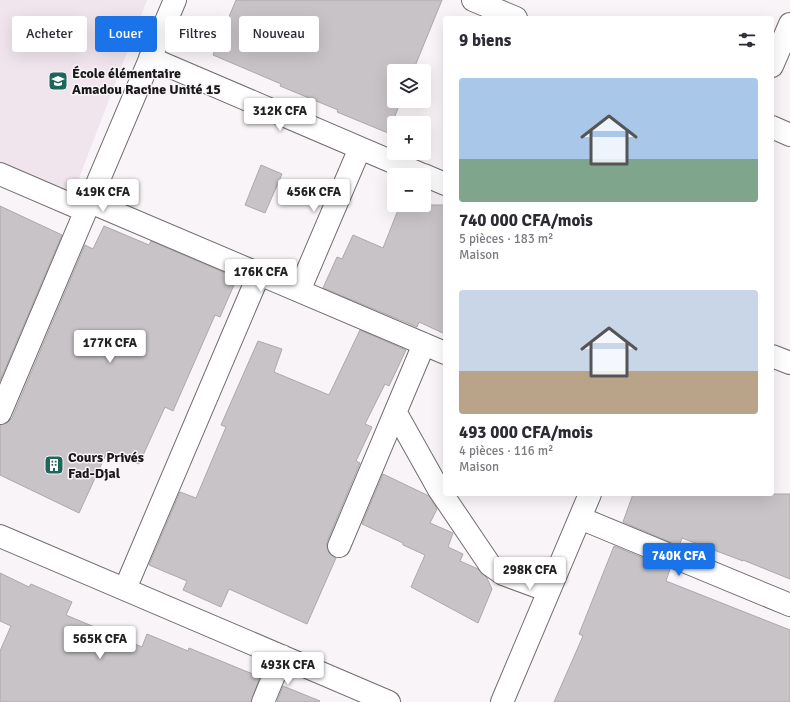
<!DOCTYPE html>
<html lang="fr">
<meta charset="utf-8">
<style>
:root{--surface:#fff;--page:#f2f2f3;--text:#2b2b33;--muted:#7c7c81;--accent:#1a73e8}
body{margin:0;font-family:Signika,sans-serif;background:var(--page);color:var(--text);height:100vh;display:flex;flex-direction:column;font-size:15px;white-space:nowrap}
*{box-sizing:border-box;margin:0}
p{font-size:13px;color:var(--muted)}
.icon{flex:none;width:22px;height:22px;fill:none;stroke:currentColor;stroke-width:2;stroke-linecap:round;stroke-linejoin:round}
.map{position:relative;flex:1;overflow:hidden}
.side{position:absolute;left:443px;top:16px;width:331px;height:480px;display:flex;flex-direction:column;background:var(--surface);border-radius:4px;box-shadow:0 4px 16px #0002}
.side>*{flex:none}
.banner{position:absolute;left:12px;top:16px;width:371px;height:36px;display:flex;gap:8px}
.tools{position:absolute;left:387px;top:64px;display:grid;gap:8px}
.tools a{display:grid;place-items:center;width:44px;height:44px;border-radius:4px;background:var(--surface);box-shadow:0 4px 16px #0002;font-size:20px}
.price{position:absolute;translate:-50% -34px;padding:0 9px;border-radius:4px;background:#fff;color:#222;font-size:13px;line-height:26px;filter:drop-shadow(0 1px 2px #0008)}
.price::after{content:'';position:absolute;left:50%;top:24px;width:12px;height:9px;margin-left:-6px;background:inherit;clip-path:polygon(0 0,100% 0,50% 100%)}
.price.active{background:var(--accent);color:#fff}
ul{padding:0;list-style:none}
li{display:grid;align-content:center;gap:8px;height:212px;padding:0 16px}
li span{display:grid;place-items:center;height:124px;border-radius:4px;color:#555}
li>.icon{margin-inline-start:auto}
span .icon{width:72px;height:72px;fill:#fffc;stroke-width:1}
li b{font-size:17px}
h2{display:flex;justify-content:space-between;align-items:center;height:48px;padding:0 16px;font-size:17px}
.chip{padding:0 14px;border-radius:4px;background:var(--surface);box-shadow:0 4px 16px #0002;font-size:14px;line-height:36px}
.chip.active{background:var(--accent);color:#fff}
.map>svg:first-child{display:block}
.built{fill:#f0e5ed}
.building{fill:#c7c3c6;stroke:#aca8ab}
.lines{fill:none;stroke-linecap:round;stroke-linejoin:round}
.minor-casing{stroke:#716d70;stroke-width:24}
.minor{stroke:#fff;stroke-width:22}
.labels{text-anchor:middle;stroke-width:3;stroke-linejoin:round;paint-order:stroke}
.poi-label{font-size:14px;font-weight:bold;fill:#191819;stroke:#f8f4f7;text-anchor:start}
</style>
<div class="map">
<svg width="790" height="702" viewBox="0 0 790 702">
<rect width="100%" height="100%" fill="#f8f4f7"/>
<path class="built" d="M 0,0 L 147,0 L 73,194 L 0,162 Z"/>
<path class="building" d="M 236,0 L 442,0 L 413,71 L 394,71 L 394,101 L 401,101 L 388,133 L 337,112 L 338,110 L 280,86 L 281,84 L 213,55 Z
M 261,165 L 282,174 L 265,213 L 245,205 Z
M 400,205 L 445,205 L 445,334 L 419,322 L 417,327 L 323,288 L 337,257 L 342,259 L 353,235 L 383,248 Z
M 0,206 L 62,235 L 0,381 Z
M 104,226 L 149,245 L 151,241 L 237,278 L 220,317 L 215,315 L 173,411 L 165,407 L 139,464 L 108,450 L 79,513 L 0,475 L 0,425 L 7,423 L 12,418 L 85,245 L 93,249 Z
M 360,330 L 406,350 L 389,386 L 385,384 L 365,424 L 372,427 L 356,461 L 360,463 L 327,542 L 327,547 L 329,553 L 336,558 L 307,624 L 229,589 L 221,607 L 183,590 L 187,581 L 149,565 L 180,492 L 196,498 L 226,427 L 221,425 L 258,341 L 282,349 L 274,372 L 329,395 Z
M 383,474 L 429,496 L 437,509 L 430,523 L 453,533 L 448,547 L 463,554 L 460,561 L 478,569 L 487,578 L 492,589 L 478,623 L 411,587 L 425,555 L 403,545 L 403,543 L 362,524 Z
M 633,494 L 790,494 L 790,579 L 743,560 L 743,561 L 682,538 L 679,546 L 623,522 Z
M 614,546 L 670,569 L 666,581 L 790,630 L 790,702 L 554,702 L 583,636 L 579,634 Z
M 0,573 L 29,587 L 31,584 L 72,602 L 66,615 L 142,647 L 147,634 L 188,651 L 189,648 L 260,677 L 251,702 L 0,702 L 0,651 L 11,626 L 0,621 Z
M 283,686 L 320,701 L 319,702 L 277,702 Z"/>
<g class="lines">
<g class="minor-casing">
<path id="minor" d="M 473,0 L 516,18
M 150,58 L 423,175
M 772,66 L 790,24
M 772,127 L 790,135
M 0,174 L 86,211
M 424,175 L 445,184
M 90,202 L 445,353
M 299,291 L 360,148
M 772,356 L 790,363
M 0,413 L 175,0
M 396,413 L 438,488 L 490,565 L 503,574 L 549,591
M 580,518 L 790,605
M 0,536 L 389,702
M 339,546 L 424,344
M 125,589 L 259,274
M 263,702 L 282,656
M 502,702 L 590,494"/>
</g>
<use href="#minor" class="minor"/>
</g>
<defs>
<g id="school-square" transform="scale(1)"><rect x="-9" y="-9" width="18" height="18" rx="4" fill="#1c665e" stroke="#f8f4f7"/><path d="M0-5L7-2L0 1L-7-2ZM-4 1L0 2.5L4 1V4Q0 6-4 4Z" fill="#fff"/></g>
<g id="building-square" transform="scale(1)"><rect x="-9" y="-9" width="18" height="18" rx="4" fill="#1c665e" stroke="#f8f4f7"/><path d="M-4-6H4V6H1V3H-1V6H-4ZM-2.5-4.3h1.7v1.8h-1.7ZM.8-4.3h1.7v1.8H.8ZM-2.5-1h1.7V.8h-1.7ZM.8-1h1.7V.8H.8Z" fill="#fff"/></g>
</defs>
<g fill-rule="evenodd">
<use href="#school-square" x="58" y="81"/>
<use href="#building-square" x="54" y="465"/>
</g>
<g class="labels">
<g class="poi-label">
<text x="72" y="78">École élémentaire<tspan x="72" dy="16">Amadou Racine Unité 15</tspan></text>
<text x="68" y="462">Cours Privés<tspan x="68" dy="16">Fad-Djal</tspan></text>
</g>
</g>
</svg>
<div class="tools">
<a><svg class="icon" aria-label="layers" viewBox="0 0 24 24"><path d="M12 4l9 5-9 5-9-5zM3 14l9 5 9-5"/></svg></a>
<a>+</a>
<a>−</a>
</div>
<b class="price" style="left:280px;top:132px">312K CFA</b>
<b class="price" style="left:103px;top:213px">419K CFA</b>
<b class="price" style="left:314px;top:213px">456K CFA</b>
<b class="price" style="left:261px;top:293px">176K CFA</b>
<b class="price" style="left:110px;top:364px">177K CFA</b>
<b class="price active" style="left:679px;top:577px">740K CFA</b>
<b class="price" style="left:530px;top:591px">298K CFA</b>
<b class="price" style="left:100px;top:660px">565K CFA</b>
<b class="price" style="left:288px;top:686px">493K CFA</b>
<div class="banner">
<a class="chip">Acheter</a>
<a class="chip active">Louer</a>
<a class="chip">Filtres</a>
<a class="chip">Nouveau</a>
</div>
<section class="side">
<h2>9 biens<svg class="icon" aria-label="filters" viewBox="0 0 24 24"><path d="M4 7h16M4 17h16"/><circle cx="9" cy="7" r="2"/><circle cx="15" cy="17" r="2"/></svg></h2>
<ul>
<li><span style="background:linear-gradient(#a9c7e8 65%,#7fa58c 0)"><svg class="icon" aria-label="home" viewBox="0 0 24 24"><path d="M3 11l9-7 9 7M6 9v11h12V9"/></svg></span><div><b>740 000 CFA/mois</b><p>5 pièces · 183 m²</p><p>Maison</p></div></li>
<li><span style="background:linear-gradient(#c9d6e8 65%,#b9a48a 0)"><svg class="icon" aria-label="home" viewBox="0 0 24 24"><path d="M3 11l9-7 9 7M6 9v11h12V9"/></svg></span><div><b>493 000 CFA/mois</b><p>4 pièces · 116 m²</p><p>Maison</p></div></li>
</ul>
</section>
</div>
